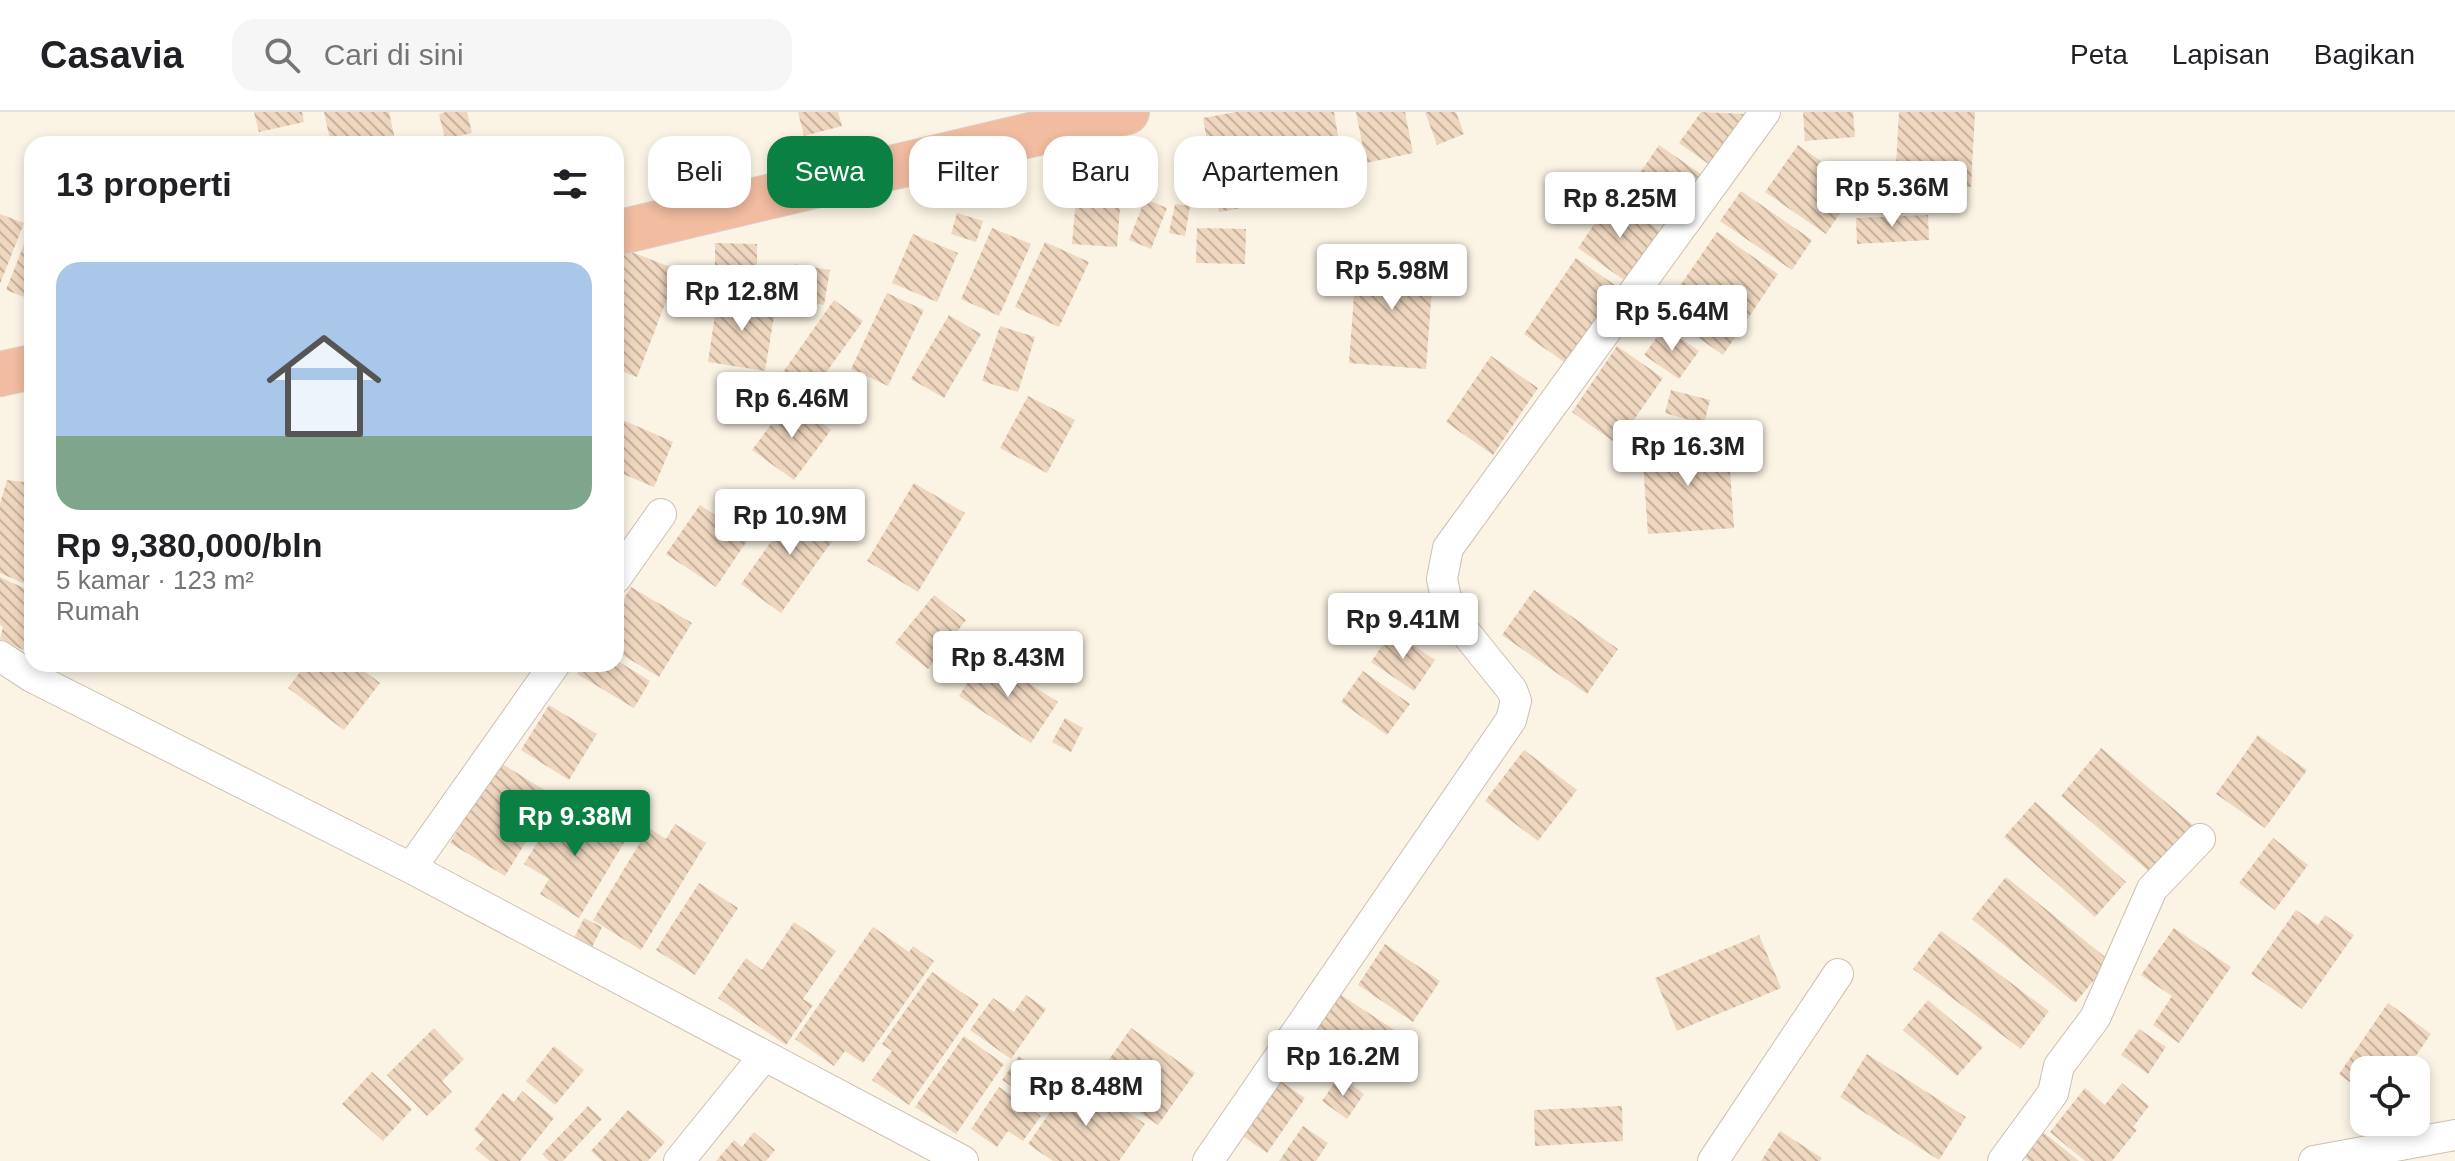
<!DOCTYPE html>
<html lang="id">
<meta charset="utf-8">
<style>
:root{--surface:#fff;--page:#f6f6f6;--text:#202124;--muted:#757577;--line:#e0e0e0;--accent:#0b8043}
body{margin:0;font-family:Arial,sans-serif;background:var(--page);color:var(--text);height:100vh;display:flex;flex-direction:column;font-size:30px;white-space:nowrap}
*{box-sizing:border-box;margin:0}
p{font-size:26px;color:var(--muted)}
.icon{flex:none;width:44px;height:44px;fill:none;stroke:currentColor;stroke-width:2;stroke-linecap:round;stroke-linejoin:round}
.map{position:relative;flex:1;overflow:hidden}
.sheet{position:absolute;left:24px;top:24px;width:600px;height:536px;display:flex;flex-direction:column;background:var(--surface);border-radius:24px;box-shadow:0 4px 12px #0003}
.sheet>*{flex:none}
.banner{position:absolute;left:648px;top:24px;width:760px;height:72px;display:flex;gap:16px}
.fabs{position:absolute;left:2350px;top:944px;display:grid;gap:16px}
.fabs a{display:grid;place-items:center;width:80px;height:80px;border-radius:16px;background:var(--surface);box-shadow:0 4px 12px #0003;font-size:40px}
.price{position:absolute;translate:-50% -68px;padding:0 18px;border-radius:8px;background:#fff;color:#222;font-size:26px;line-height:52px;filter:drop-shadow(0 2px 4px #0008)}
.price::after{content:'';position:absolute;left:50%;top:48px;width:24px;height:18px;margin-left:-12px;background:inherit;clip-path:polygon(0 0,100% 0,50% 100%)}
.price.selected{background:var(--accent);color:#fff}
ul{padding:0;list-style:none}
li{display:grid;align-content:center;gap:16px;height:424px;padding:0 32px}
li+li{border-top:2px solid var(--line)}
li span{display:grid;place-items:center;height:248px;border-radius:24px;color:#555}
li>.icon{margin-inline-start:auto}
span .icon{width:144px;height:144px;fill:#fffc;stroke-width:1}
li b{font-size:34px}
h2{display:flex;justify-content:space-between;align-items:center;height:96px;padding:0 32px;font-size:34px}
.tag{padding:0 28px;border-radius:24px;background:var(--surface);box-shadow:0 4px 12px #0003;font-size:28px;line-height:72px}
.tag.selected{background:var(--accent);color:#fff}
header{display:flex;align-items:center;gap:48px;box-sizing:border-box;height:112px;padding:0 40px;background:var(--surface);border-bottom:2px solid var(--line)}
header strong{font-size:38px}
nav{display:flex;gap:44px;margin-inline-start:auto;font-size:28px}
.search{width:560px;height:72px;background:var(--page);display:flex;align-items:center;gap:20px;box-sizing:border-box;padding:0 28px;border-radius:24px;color:var(--muted);font-size:30px}
.map>svg:first-child{display:block}
.building{fill:url(#building-back-hatch)}
.lines{fill:none;stroke-linecap:round;stroke-linejoin:round}
.street-casing{stroke:#cebfaf;stroke-width:32}
.highway-casing{stroke:#d8d2cd;stroke-width:46}
.street{stroke:#fff;stroke-width:30}
.highway{stroke:#f1bca0;stroke-width:44}
</style>
<header>
<strong>Casavia</strong>
<div class="search"><svg class="icon" aria-label="search" viewBox="0 0 24 24"><circle cx="10" cy="10" r="6"/><path d="M15 15l6 6"/></svg>Cari di sini</div>
<nav><a>Peta</a><a>Lapisan</a><a>Bagikan</a></nav>
</header>
<div class="map">
<svg width="2455" height="1049" viewBox="0 0 2455 1049">
<defs>
<pattern id="building-back-hatch" width="6" height="6" patternUnits="userSpaceOnUse" patternTransform="scale(2)"><rect width="6" height="6" fill="#eed6bf"/><path d="M-1 5l2 2M0 0l6 6M5-1l2 2" fill="none" stroke="#c5b19d"/></pattern>
</defs>
<rect width="100%" height="100%" fill="#fbf4e5"/>
<path class="building" d="M 254,0 L 302,0 L 304,10 L 259,20 Z
M 324,0 L 389,0 L 396,32 L 331,32 Z
M 446,0 L 467,0 L 472,21 L 445,27 L 439,2 Z
M 798,0 L 838,0 L 842,14 L 804,24 Z
M 1236,0 L 1334,0 L 1347,77 L 1219,100 L 1203,6 Z
M 1356,0 L 1405,0 L 1413,41 L 1366,51 Z
M 1425,0 L 1456,0 L 1464,22 L 1437,33 Z
M 1701,0 L 1745,2 L 1710,53 L 1679,31 Z
M 1803,0 L 1853,0 L 1855,25 L 1805,29 Z
M 1899,0 L 1975,0 L 1971,75 L 1895,72 Z
M 1659,33 L 1705,65 L 1671,114 L 1625,83 Z
M 1798,33 L 1858,75 L 1826,122 L 1765,80 Z
M 1078,66 L 1122,69 L 1117,135 L 1072,132 Z
M 1741,79 L 1812,128 L 1792,158 L 1720,109 Z
M 1612,86 L 1662,120 L 1627,170 L 1578,136 Z
M 1145,87 L 1167,96 L 1151,137 L 1129,128 Z
M 1175,92 L 1190,94 L 1185,124 L 1169,121 Z
M 957,101 L 983,109 L 976,130 L 951,122 Z
M 0,102 L 24,111 L 0,172 Z
M 1928,103 L 1929,128 L 1857,132 L 1856,106 Z
M 32,112 L 32,188 L 6,178 Z
M 992,116 L 1031,132 L 999,204 L 961,187 Z
M 1197,116 L 1246,117 L 1245,152 L 1196,151 Z
M 1717,120 L 1778,162 L 1723,243 L 1662,200 Z
M 913,122 L 958,141 L 937,190 L 892,171 Z
M 1045,130 L 1089,150 L 1059,215 L 1015,195 Z
M 715,131 L 757,132 L 757,153 L 715,153 Z
M 616,134 L 678,158 L 637,265 L 616,257 Z
M 1357,143 L 1434,148 L 1426,257 L 1349,251 Z
M 1576,146 L 1622,178 L 1570,254 L 1524,222 Z
M 794,152 L 830,158 L 824,193 L 787,186 Z
M 769,161 L 769,173 L 745,175 L 744,164 Z
M 887,181 L 924,198 L 888,274 L 851,257 Z
M 718,183 L 776,192 L 765,259 L 708,250 Z
M 834,188 L 863,209 L 810,283 L 781,263 Z
M 949,203 L 981,222 L 944,286 L 911,267 Z
M 1000,214 L 1035,225 L 1018,280 L 982,269 Z
M 1664,215 L 1699,239 L 1679,267 L 1644,243 Z
M 1617,234 L 1663,266 L 1617,332 L 1572,300 Z
M 1491,244 L 1538,276 L 1493,343 L 1446,310 Z
M 1671,278 L 1710,288 L 1704,312 L 1665,301 Z
M 1028,284 L 1075,308 L 1047,361 L 1000,336 Z
M 790,287 L 831,318 L 794,368 L 752,338 Z
M 616,305 L 673,330 L 654,375 L 616,359 Z
M 1728,330 L 1734,416 L 1648,422 L 1642,337 Z
M 7,368 L 32,371 L 32,475 L 0,461 L 0,392 Z
M 914,371 L 965,401 L 918,480 L 867,449 Z
M 800,389 L 840,418 L 781,501 L 741,472 Z
M 700,393 L 749,426 L 716,475 L 666,442 Z
M 0,465 L 32,480 L 32,542 L 0,527 L 3,515 L 0,513 Z
M 631,475 L 692,511 L 659,565 L 616,539 L 616,500 Z
M 1534,478 L 1618,537 L 1587,582 L 1502,523 Z
M 934,483 L 966,508 L 928,557 L 895,531 Z
M 1392,519 L 1435,548 L 1414,579 L 1371,550 Z
M 985,543 L 1058,590 L 1031,631 L 959,584 Z
M 616,548 L 650,569 L 634,596 L 577,562 L 583,552 L 616,552 Z
M 306,552 L 355,552 L 380,571 L 344,618 L 288,576 Z
M 1363,559 L 1410,592 L 1387,623 L 1341,590 Z
M 549,593 L 597,622 L 569,668 L 521,638 Z
M 1065,606 L 1083,616 L 1071,640 L 1052,630 Z
M 2258,623 L 2307,658 L 2265,716 L 2216,682 Z
M 2101,636 L 2193,713 L 2152,762 L 2061,684 Z
M 1524,638 L 1577,678 L 1538,729 L 1485,689 Z
M 499,650 L 554,684 L 505,764 L 450,731 Z
M 2035,690 L 2126,770 L 2095,805 L 2004,725 Z
M 560,694 L 582,707 L 587,699 L 628,724 L 579,806 L 540,782 L 549,767 L 524,752 Z
M 675,712 L 706,731 L 641,838 L 593,808 L 649,716 L 666,727 Z
M 2273,726 L 2308,753 L 2275,798 L 2239,771 Z
M 2006,765 L 2110,849 L 2075,891 L 1972,807 Z
M 699,771 L 738,796 L 695,863 L 656,838 Z
M 2296,798 L 2318,813 L 2325,803 L 2354,823 L 2302,897 L 2251,862 Z
M 584,806 L 602,815 L 588,843 L 570,834 Z
M 794,810 L 836,839 L 803,887 L 813,893 L 786,933 L 718,886 L 746,846 L 762,858 Z
M 873,815 L 909,840 L 913,834 L 934,849 L 863,951 L 845,939 L 834,954 L 795,927 Z
M 2174,816 L 2231,855 L 2179,931 L 2153,913 L 2172,884 L 2141,863 Z
M 1941,819 L 2049,899 L 2021,937 L 1913,857 Z
M 1759,823 L 1781,876 L 1677,919 L 1655,866 Z
M 1385,832 L 1440,869 L 1413,910 L 1358,873 Z
M 932,860 L 979,892 L 909,993 L 872,968 L 892,939 L 882,932 Z
M 1338,881 L 1405,925 L 1376,968 L 1310,923 Z
M 1026,883 L 1046,897 L 1011,947 L 970,918 L 993,886 L 1014,900 Z
M 1928,888 L 1983,935 L 1957,964 L 1903,918 Z
M 2388,891 L 2431,922 L 2406,958 L 2364,958 L 2364,981 L 2339,962 Z
M 434,916 L 464,947 L 442,969 L 452,980 L 427,1004 L 387,963 Z
M 1131,916 L 1195,961 L 1158,1013 L 1094,969 Z
M 2139,917 L 2166,935 L 2148,962 L 2121,943 Z
M 964,924 L 1004,952 L 956,1022 L 915,995 Z
M 554,934 L 584,958 L 555,993 L 526,969 Z
M 1867,942 L 1966,1005 L 1939,1048 L 1840,985 Z
M 1019,944 L 1062,974 L 1046,998 L 1002,968 Z
M 372,960 L 412,997 L 383,1029 L 342,992 Z
M 1075,964 L 1145,1012 L 1119,1049 L 1053,1049 L 1028,1032 Z
M 1273,964 L 1305,986 L 1267,1041 L 1234,1018 Z
M 1339,964 L 1364,982 L 1347,1007 L 1322,989 Z
M 2122,971 L 2149,994 L 2133,1015 L 2137,1018 L 2112,1049 L 2085,1049 L 2050,1020 L 2085,976 L 2105,993 Z
M 999,975 L 1041,1004 L 1023,1029 L 1008,1019 L 997,1035 L 971,1017 Z
M 522,979 L 554,1006 L 520,1049 L 490,1049 L 475,1037 L 484,1027 L 474,1018 L 503,981 L 514,990 Z
M 588,994 L 602,1007 L 563,1049 L 549,1049 L 542,1042 Z
M 1622,994 L 1623,1029 L 1535,1034 L 1534,998 Z
M 628,998 L 665,1030 L 648,1049 L 602,1049 L 591,1039 Z
M 1303,1014 L 1328,1031 L 1316,1049 L 1279,1049 Z
M 1780,1019 L 1822,1046 L 1820,1049 L 1761,1049 Z
M 754,1020 L 775,1038 L 766,1049 L 716,1049 L 734,1028 L 742,1035 Z
M 2043,1020 L 2079,1049 L 2029,1049 L 2024,1045 Z"/>
<g class="lines">
<g class="street-casing">
<path id="street" d="M 616,466 L 661,402
M 0,544 L 32,565 L 411,756 L 963,1049
M 411,756 L 555,552
M 679,1049 L 764,944
M 1208,1049 L 1511,608 L 1516,589 L 1512,578 L 1449,500 L 1442,467 L 1448,436 L 1765,0
M 1713,1049 L 1838,862
M 2003,1049 L 2053,981 L 2059,954 L 2095,906 L 2152,777 L 2200,727
M 2314,1049 L 2455,1023"/>
</g>
<g class="highway-casing">
<path id="highway" d="M 616,121 L 1127,0
M 0,262 L 32,255"/>
</g>
<use href="#street" class="street"/>
<use href="#highway" class="highway"/>
</g>
</svg>
<div class="fabs">
<a><svg class="icon" aria-label="locate" viewBox="0 0 24 24"><circle cx="12" cy="12" r="6"/><path d="M12 2v4M12 18v4M2 12h4M18 12h4"/></svg></a>
</div>
<b class="price" style="left:1892px;top:117px">Rp 5.36M</b>
<b class="price" style="left:1620px;top:128px">Rp 8.25M</b>
<b class="price" style="left:1392px;top:200px">Rp 5.98M</b>
<b class="price" style="left:742px;top:221px">Rp 12.8M</b>
<b class="price" style="left:1672px;top:241px">Rp 5.64M</b>
<b class="price" style="left:792px;top:328px">Rp 6.46M</b>
<b class="price" style="left:1688px;top:376px">Rp 16.3M</b>
<b class="price" style="left:790px;top:445px">Rp 10.9M</b>
<b class="price" style="left:1403px;top:549px">Rp 9.41M</b>
<b class="price" style="left:1008px;top:587px">Rp 8.43M</b>
<b class="price selected" style="left:575px;top:746px">Rp 9.38M</b>
<b class="price" style="left:1343px;top:986px">Rp 16.2M</b>
<b class="price" style="left:1086px;top:1016px">Rp 8.48M</b>
<div class="banner">
<a class="tag">Beli</a>
<a class="tag selected">Sewa</a>
<a class="tag">Filter</a>
<a class="tag">Baru</a>
<a class="tag">Apartemen</a>
</div>
<section class="sheet">
<h2>13 properti<svg class="icon" aria-label="filters" viewBox="0 0 24 24"><path d="M4 7h16M4 17h16"/><circle cx="9" cy="7" r="2"/><circle cx="15" cy="17" r="2"/></svg></h2>
<ul>
<li><span style="background:linear-gradient(#a9c7e8 70%,#7fa58c 0)"><svg class="icon" aria-label="home" viewBox="0 0 24 24"><path d="M3 11l9-7 9 7M6 9v11h12V9"/></svg></span><div><b>Rp 9,380,000/bln</b><p>5 kamar · 123 m²</p><p>Rumah</p></div></li>
</ul>
</section>
</div>
